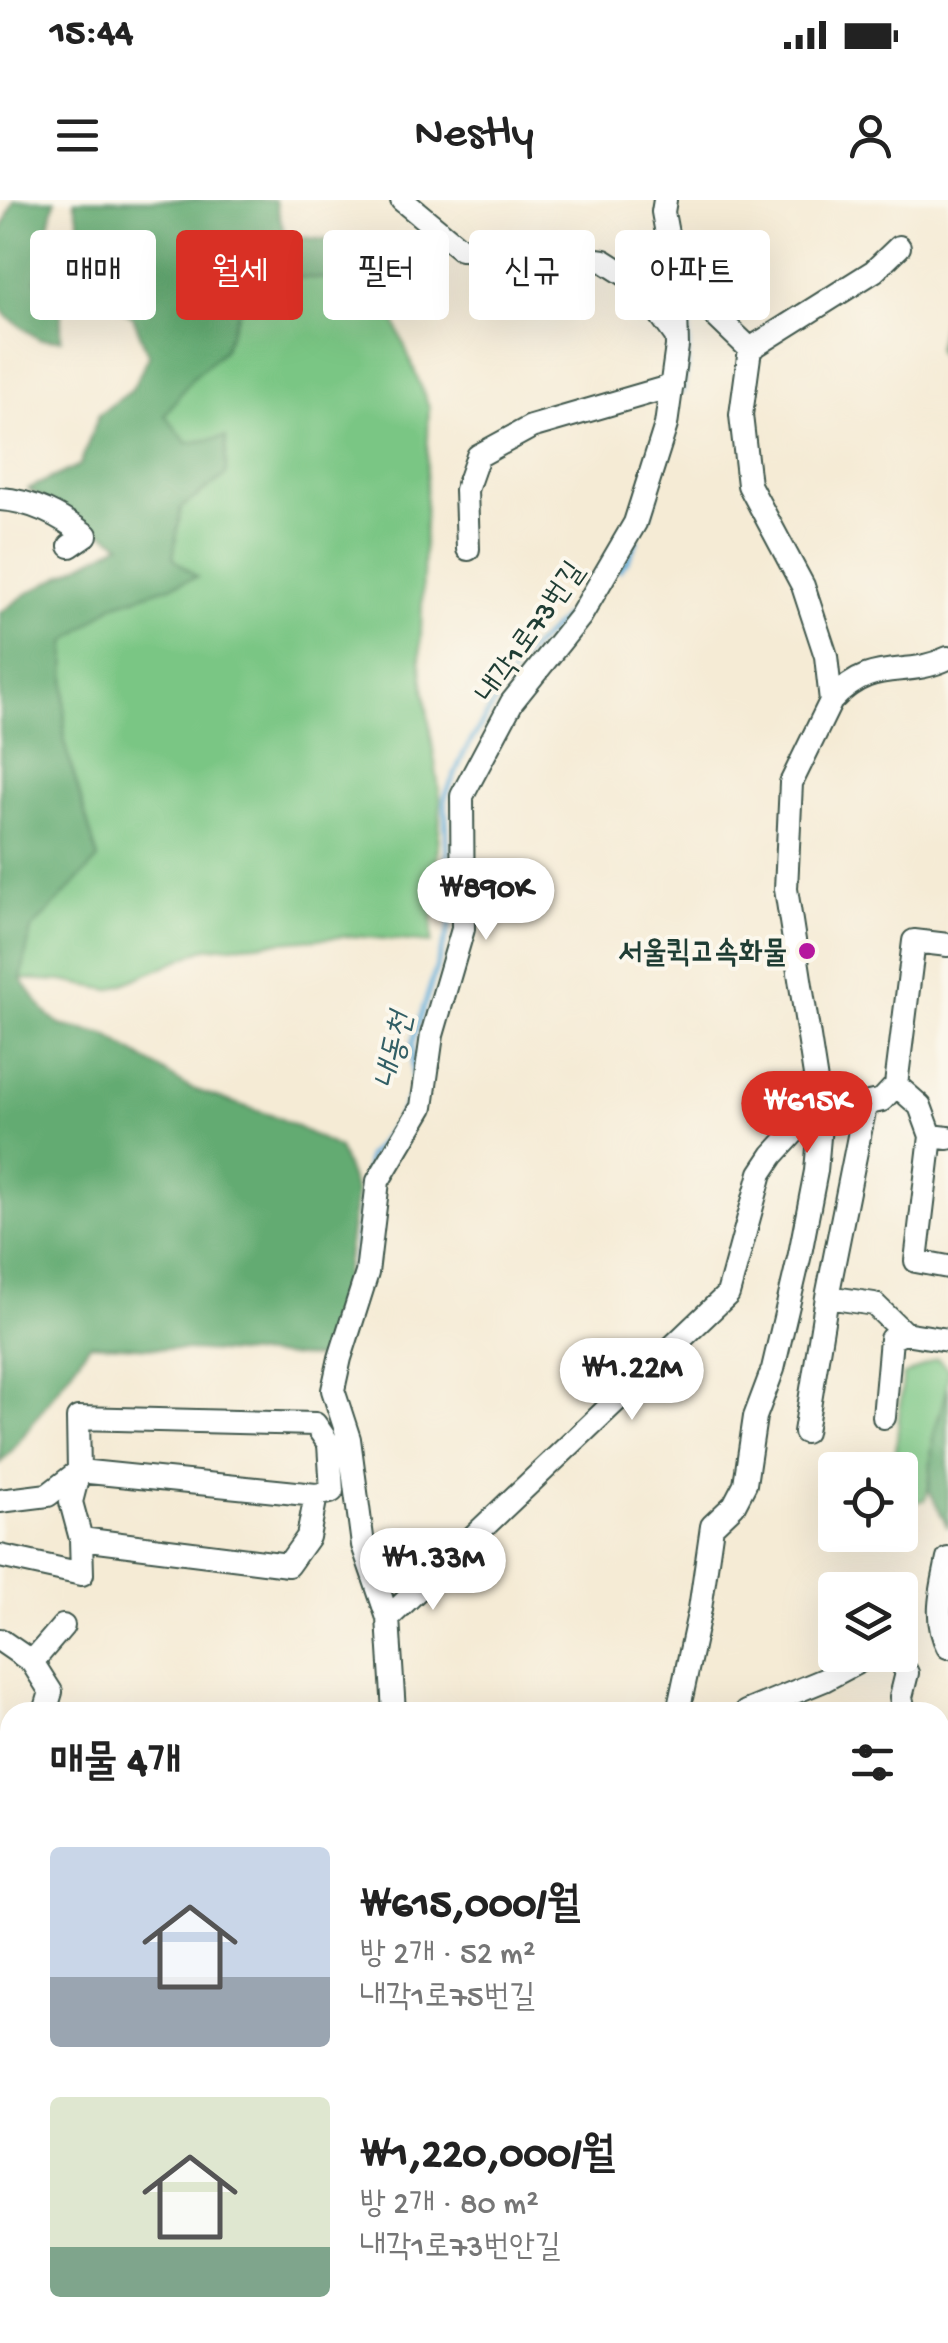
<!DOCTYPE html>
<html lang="ko">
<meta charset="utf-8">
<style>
:root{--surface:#fff;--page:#f2f2f2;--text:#222;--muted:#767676;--accent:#d93025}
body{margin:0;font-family:"Gochi Hand","Poor Story",sans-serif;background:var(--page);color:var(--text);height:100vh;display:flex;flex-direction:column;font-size:38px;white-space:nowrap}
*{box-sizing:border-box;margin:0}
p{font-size:32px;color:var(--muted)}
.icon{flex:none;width:55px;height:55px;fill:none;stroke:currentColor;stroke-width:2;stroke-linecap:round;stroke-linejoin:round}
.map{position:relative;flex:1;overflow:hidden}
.panel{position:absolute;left:0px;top:1502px;width:950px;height:642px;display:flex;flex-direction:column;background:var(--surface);border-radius:30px 30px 0 0;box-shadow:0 10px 40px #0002}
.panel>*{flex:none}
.guide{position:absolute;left:30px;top:30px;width:890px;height:90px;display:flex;gap:20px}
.controls{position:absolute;left:818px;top:1252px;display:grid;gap:20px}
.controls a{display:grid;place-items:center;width:100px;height:100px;border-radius:10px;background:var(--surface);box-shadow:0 10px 40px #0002;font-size:50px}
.price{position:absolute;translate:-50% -85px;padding:0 22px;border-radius:35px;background:#fff;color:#222;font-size:32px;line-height:65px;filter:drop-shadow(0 2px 5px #0008)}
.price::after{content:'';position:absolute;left:50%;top:60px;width:30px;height:22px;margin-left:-15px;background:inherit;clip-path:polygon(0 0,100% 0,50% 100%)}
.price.on{background:var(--accent);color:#fff}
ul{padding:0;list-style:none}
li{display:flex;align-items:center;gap:30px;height:250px;padding:0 50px}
li span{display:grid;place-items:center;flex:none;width:280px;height:200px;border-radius:10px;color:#555}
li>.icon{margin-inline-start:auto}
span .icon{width:120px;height:120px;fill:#fffc;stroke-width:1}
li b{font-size:42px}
h2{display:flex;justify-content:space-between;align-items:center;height:120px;padding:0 50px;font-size:42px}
.tag{padding:0 35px;border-radius:10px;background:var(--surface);box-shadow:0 10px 40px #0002;font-size:35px;line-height:90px}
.tag.on{background:var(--accent);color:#fff}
.status{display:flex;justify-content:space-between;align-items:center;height:70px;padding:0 50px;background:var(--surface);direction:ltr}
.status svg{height:28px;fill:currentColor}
header{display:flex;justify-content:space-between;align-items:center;height:130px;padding:0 50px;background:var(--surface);font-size:45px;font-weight:600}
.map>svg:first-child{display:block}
.green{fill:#7ac684;stroke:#4c825c;stroke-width:2.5}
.forest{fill:#63ab72;stroke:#417453;stroke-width:2.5}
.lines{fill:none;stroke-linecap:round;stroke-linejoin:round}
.stream{stroke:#5eadd8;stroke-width:5}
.minor-casing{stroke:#3f574c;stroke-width:26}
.major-casing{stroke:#3f574c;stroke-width:31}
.minor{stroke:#fff;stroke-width:22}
.major{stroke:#fff;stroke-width:28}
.poi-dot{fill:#b5179e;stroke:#fbf7ec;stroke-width:4}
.labels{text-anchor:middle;stroke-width:8;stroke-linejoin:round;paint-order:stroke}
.street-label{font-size:30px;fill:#1f3d34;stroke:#fbf7ec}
.poi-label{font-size:30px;font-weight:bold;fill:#1f3d34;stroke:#fbf7ec;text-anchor:end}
.water-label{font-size:32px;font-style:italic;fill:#325f65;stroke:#fbf7ec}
</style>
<div class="status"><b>15:44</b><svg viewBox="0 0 49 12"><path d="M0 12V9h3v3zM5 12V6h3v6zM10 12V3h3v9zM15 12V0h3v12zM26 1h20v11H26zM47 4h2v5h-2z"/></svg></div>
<header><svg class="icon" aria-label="menu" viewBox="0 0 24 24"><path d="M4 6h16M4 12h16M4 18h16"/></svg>Nestly<svg class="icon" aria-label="person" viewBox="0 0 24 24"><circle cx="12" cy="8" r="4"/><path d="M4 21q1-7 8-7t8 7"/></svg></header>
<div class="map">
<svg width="948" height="2143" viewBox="0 0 948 2143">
<rect width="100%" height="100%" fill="#fbf7ec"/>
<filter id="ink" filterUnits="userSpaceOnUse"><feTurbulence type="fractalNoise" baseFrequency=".01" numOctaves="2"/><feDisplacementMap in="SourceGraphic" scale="20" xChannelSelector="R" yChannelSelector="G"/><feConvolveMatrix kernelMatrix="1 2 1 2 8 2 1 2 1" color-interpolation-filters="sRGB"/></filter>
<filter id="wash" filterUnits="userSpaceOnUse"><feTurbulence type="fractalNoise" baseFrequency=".0048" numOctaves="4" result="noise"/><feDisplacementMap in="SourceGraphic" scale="40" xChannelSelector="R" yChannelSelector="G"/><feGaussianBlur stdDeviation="2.25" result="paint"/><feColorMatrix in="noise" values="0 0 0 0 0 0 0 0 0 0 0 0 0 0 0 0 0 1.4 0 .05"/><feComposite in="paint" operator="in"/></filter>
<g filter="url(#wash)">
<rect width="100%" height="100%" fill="#f5ebd5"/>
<path class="green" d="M 362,58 L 388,59 L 387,102 L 429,207 L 420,461 L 441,603 L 431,743 L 353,736 L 206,748 L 110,790 L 62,781 L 21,779 L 30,730 L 98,659 L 64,541 L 66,442 L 113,405 L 196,377 L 173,358 L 187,243 L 164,215 L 192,178 L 223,151 L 240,110 L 293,77 L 353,80 Z
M 937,1158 L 948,1169 C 948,1193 939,1211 934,1234 C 929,1256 933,1279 925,1300 L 900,1305 L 900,1270 L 894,1270 L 903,1176 Z
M 10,1668 L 10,1728 L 0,1719 L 0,1673 Z
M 420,2135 L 528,2135 L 486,2143 L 332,2143 Z
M 560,2135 L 725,2135 L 724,2143 L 516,2143 Z
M 738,2135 L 835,2135 L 844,2143 L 736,2143 Z"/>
<path class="forest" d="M 14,0 L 55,0 L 36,81 L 61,100 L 61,140 L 39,139 L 8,117 L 0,107 L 0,34 Z
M 74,0 L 275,0 L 285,35 L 367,45 L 353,80 L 293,77 L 240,109 L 223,151 L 192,178 L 165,215 L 187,243 L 226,237 L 226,275 L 181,308 L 173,358 L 197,377 L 113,405 L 66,442 L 64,541 L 98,659 L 31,730 L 21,779 L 45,812 L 60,825 L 106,835 L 190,888 L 279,918 L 339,948 L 356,993 L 335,1152 L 316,1158 L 90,1144 L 15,1247 L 0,1263 L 0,981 L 4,979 L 0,951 L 0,413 L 28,393 L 121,344 L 28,289 L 80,265 L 99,214 L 131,191 L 149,156 L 133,117 L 97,96 Z
M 948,97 L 948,168 L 937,150 Z
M 948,1188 L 948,1328 L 929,1290 L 933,1238 Z"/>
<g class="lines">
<path class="stream" d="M 677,32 L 692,69 L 691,83
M 682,192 L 687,167 L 690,104
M 648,318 L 656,295
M 619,370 L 627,361 L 637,341
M 352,1084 L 368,957 L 394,925 L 413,891 L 412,843 L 450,725 L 445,597 L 464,553 L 519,462 L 565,416
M 66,2135 L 68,2143
M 890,2135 L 891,2143"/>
</g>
</g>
<g filter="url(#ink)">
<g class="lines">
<g class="minor-casing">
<path id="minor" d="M 402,0 L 461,49 L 534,52 L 604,61 L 637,82 L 676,136
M 675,77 L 750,149
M 0,299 C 33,301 60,316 86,335 L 70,346
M 468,349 L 466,290 L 478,256 L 531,227 L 672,186
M 831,501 C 874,455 902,480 948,458
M 896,885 L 920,906 L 931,936 L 948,938
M 931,936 L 916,1061 L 948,1067
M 827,1097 L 874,1104 L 904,1133 L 948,1140
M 884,1217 L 891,1139 L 904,1133
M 805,1232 L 827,1097 L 865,906
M 0,1301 L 48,1295 L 79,1271 L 316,1295 L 330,1292
M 81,1339 L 71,1302 L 79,1271 L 78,1218 L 315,1224 L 329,1244 L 332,1291
M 0,1356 L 82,1374 L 81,1339 L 288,1365 L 308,1337 L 316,1295
M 948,1359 C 942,1389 933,1419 948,1447
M 388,1418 L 728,1094 L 761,973 L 773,955 L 808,917 L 882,900 L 896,885 L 914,741 L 948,745
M 0,1440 L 32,1462
M 897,1455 L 907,1473 L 901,1497 L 904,1512
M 45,1512 L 51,1492 L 32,1462 L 63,1426
M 394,1512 L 388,1418 L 363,1345 L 349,1239 L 333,1190 L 340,1158 L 367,1073 L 378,981 L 422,907 L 432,835 L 463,729 L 462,596 L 512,502 L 580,417 L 635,323 L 666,225 L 677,146 L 675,77 L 663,12 L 665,0
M 678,1512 L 700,1409 L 712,1326 L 734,1305 L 745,1284 L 755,1217 L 773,1169 L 800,1054 L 816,971 L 821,914 L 786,689 L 791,583 L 831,501 L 826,456 L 803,386 L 749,285 L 741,215 L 750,149 L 874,71 L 899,47
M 746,1512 L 824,1480 L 871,1455
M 940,1559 L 948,1554
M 0,1650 L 10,1648
M 940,1711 L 948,1714
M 940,1739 L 948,1730
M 940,1903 L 948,1892
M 940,1957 L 948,1961
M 867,2135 L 868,2143"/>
</g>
<g class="major-casing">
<path id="major" d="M 940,2056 L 948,2055
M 940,2084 L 948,2084
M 0,2117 L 10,2116
M 0,2138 L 23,2135"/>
</g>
<use href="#minor" class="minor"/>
<use href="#major" class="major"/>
</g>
</g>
<circle class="poi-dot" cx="807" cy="751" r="10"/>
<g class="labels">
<g class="street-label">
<text transform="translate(529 431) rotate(-55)" y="10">내각1로73번길</text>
</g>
<g class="poi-label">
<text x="787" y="761">서울퀵고속화물</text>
</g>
<g class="water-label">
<text transform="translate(392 850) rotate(-78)" y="11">내동천</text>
</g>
</g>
</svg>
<div class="controls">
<a><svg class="icon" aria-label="locate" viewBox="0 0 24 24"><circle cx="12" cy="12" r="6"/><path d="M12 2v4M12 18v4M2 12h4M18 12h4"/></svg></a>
<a><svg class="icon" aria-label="layers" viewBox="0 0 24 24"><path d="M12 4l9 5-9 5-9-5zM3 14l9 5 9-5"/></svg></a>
</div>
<b class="price" style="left:486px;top:743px">₩890K</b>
<b class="price on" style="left:807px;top:956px">₩615K</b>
<b class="price" style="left:632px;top:1223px">₩1.22M</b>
<b class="price" style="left:433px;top:1413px">₩1.33M</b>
<div class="guide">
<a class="tag">매매</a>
<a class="tag on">월세</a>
<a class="tag">필터</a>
<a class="tag">신규</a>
<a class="tag">아파트</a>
</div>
<section class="panel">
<h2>매물 4개<svg class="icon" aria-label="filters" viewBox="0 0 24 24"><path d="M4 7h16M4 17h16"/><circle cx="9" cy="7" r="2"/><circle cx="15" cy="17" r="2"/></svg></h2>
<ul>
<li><span style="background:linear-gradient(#c9d6e8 65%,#9aa5b1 0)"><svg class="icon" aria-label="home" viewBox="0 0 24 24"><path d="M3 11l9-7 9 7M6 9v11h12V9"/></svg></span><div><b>₩615,000/월</b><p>방 2개 · 52 m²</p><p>내각1로75번길</p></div></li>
<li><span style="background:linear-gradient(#dfe7d0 75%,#7fa58c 0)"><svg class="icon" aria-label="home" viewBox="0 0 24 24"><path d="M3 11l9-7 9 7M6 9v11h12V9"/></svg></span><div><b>₩1,220,000/월</b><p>방 2개 · 80 m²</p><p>내각1로73번안길</p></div></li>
</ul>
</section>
</div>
